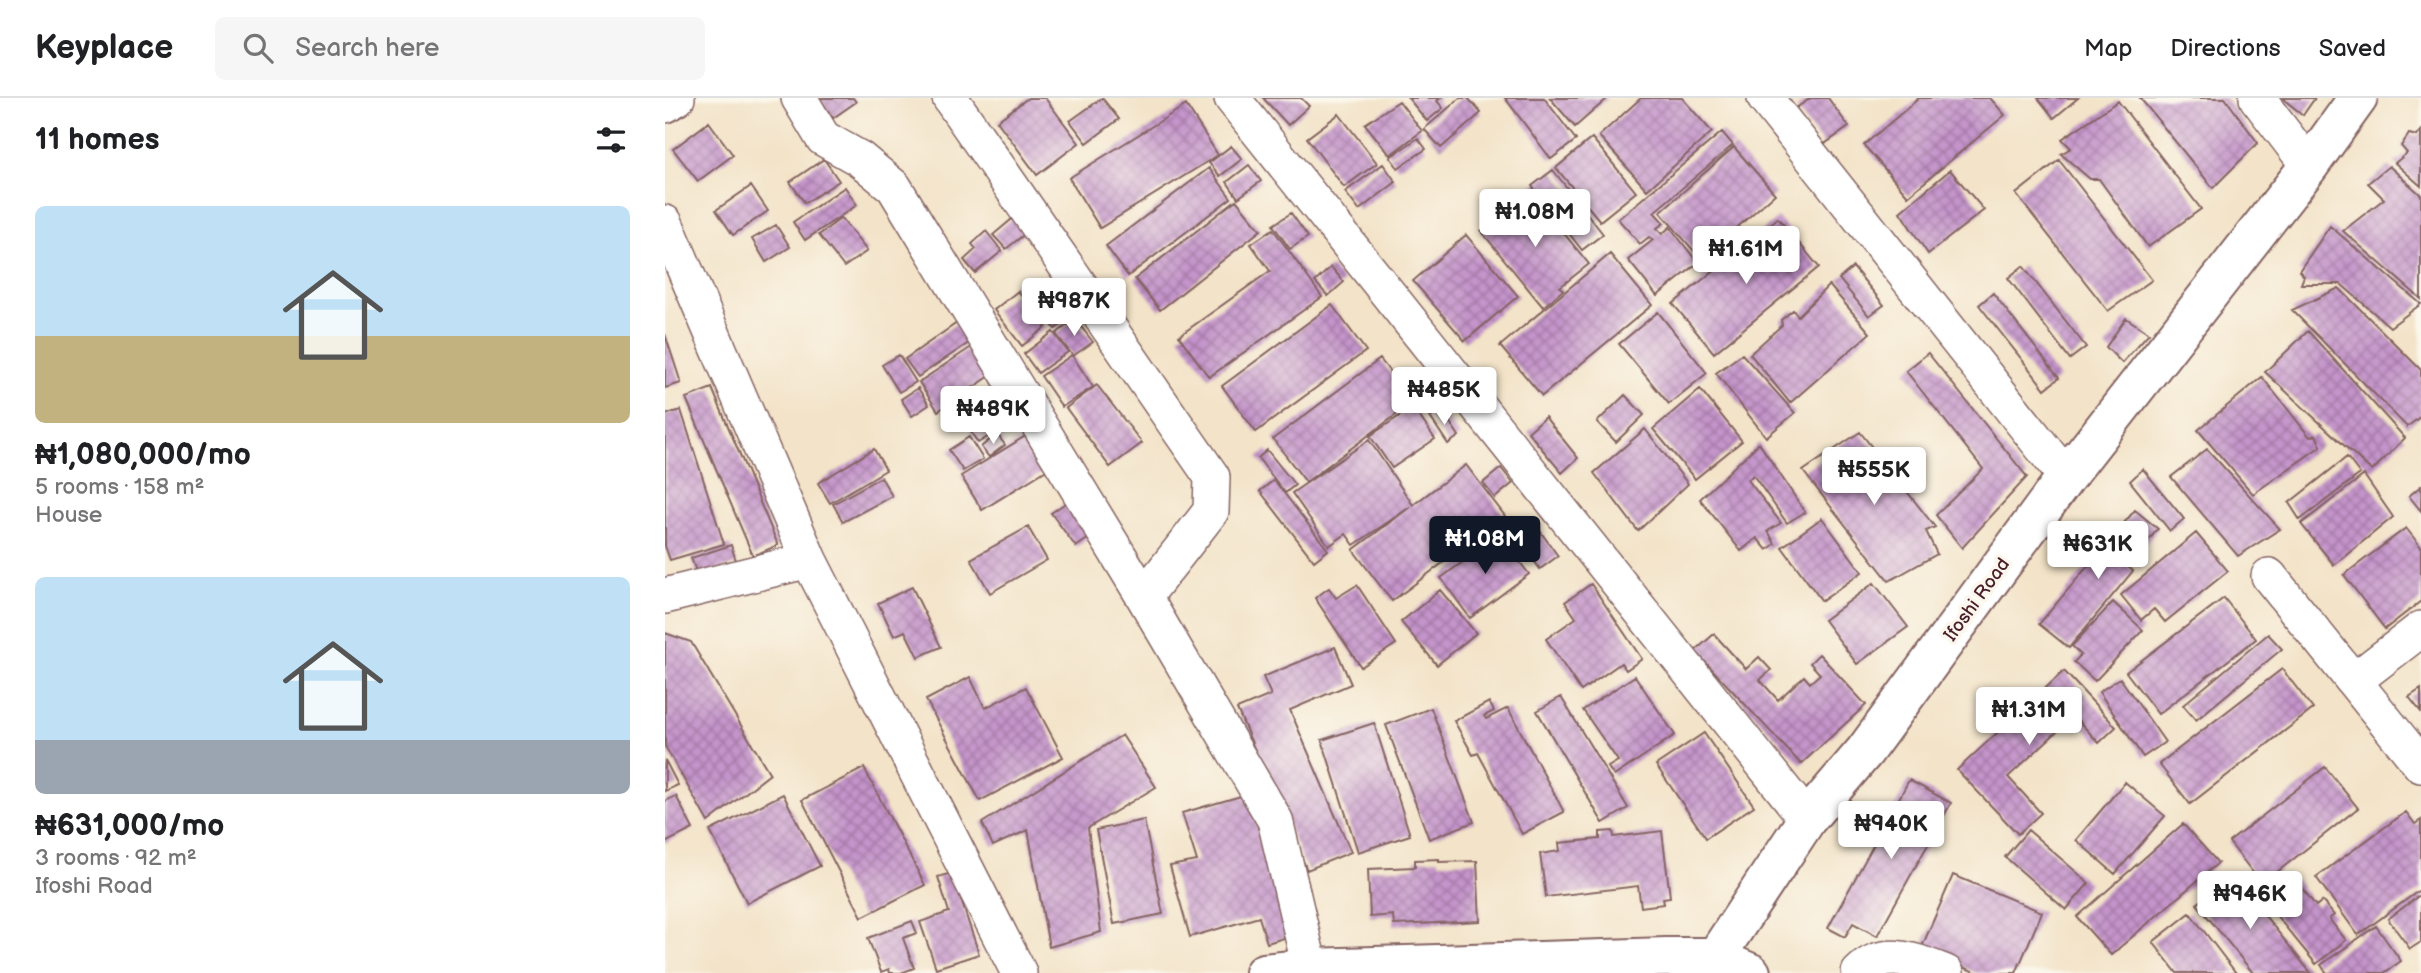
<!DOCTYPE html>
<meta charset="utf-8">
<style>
:root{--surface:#fff;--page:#f6f6f6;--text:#202124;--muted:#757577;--line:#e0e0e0;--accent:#111827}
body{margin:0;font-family:"Balsamiq Sans",sans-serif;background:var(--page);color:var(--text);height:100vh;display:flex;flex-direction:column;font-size:26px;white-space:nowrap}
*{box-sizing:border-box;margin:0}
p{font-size:23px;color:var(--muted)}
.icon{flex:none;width:38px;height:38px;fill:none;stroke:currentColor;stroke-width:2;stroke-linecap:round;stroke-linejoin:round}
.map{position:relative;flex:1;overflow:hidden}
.sheet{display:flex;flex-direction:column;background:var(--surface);width:665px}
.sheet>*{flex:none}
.price{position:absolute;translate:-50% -60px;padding:0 16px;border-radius:7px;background:#fff;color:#222;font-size:23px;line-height:46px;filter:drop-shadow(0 2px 4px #0008)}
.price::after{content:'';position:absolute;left:50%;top:42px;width:21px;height:16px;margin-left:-10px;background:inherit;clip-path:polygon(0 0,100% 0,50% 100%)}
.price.selected{background:var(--accent);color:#fff}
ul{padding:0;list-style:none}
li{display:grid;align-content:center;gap:14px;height:371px;padding:0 35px}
li span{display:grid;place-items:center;height:217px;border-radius:10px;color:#555}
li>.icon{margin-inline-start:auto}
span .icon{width:126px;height:126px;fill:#fffc;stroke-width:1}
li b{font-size:30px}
h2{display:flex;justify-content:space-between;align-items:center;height:84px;padding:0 35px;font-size:30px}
header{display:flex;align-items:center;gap:42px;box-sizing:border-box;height:98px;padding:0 35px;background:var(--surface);border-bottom:2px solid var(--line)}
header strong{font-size:33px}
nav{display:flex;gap:38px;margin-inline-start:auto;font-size:24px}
.search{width:490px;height:63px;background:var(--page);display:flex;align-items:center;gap:18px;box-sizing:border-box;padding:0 24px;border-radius:10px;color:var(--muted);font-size:26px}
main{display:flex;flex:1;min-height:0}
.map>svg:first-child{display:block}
.building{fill:url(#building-cross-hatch)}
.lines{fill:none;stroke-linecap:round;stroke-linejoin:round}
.minor-casing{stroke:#856462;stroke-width:38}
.major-casing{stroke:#856462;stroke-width:42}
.minor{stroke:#fff;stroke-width:35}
.major{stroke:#fff;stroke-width:38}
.labels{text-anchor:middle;stroke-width:7;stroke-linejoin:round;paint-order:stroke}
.street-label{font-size:19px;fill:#4a1f2b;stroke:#fbf7ec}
</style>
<header>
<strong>Keyplace</strong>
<div class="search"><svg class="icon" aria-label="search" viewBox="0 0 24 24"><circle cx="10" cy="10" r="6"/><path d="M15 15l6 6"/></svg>Search here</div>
<nav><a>Map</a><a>Directions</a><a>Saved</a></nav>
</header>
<main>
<section class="sheet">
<h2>11 homes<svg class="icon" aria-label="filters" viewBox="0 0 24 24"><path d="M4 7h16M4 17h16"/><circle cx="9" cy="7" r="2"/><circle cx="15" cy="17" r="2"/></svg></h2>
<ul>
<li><span style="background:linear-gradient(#bfe0f5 60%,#c2b280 0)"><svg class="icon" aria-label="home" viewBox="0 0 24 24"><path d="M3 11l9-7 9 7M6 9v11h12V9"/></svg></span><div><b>₦1,080,000/mo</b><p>5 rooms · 158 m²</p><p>House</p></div></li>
<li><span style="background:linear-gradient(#bfe0f5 75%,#9aa5b1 0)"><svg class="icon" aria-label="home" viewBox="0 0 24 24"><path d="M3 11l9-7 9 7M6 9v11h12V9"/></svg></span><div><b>₦631,000/mo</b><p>3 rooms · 92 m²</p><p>Ifoshi Road</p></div></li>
</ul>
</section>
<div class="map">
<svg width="1756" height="875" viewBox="0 0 1756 875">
<defs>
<pattern id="building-cross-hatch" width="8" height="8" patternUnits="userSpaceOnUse" patternTransform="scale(1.75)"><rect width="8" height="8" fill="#c494ca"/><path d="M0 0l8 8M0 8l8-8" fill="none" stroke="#a178a4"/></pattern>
</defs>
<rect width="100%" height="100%" fill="#fbf7ec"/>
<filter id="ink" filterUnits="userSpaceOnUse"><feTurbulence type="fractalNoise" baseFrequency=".0143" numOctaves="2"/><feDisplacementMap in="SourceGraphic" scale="14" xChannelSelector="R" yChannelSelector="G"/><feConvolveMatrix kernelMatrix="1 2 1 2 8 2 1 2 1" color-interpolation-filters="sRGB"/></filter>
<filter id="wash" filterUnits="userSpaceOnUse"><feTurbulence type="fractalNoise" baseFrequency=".00686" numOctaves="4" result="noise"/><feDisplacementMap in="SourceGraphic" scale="28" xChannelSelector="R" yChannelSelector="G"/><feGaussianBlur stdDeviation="1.57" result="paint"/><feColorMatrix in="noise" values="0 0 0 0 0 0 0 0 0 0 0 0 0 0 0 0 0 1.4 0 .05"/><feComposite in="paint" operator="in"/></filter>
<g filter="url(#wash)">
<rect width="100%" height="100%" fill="#f3e3c8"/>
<g id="blocks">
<path class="building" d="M 157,0 L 188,0 L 191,4 L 168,20 L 155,1 Z
M 363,0 L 380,0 L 414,45 L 372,77 L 332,23 Z
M 437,0 L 454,21 L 422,45 L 405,23 Z
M 598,0 L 636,0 L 644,8 L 623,27 Z
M 743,0 L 776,0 L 772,3 L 778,10 L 762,23 Z
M 795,0 L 803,0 L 816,15 L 776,50 L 759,31 Z
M 840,0 L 879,0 L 911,42 L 886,61 Z
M 885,0 L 943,0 L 910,29 Z
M 976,0 L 1017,0 L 1047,34 L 982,92 L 934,38 Z
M 1146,0 L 1163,0 L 1184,29 L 1158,47 L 1131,10 Z
M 1254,0 L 1325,0 L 1340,17 L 1243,98 L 1199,47 Z
M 1373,0 L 1413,0 L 1389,20 Z
M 1475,0 L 1560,0 L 1593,45 L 1548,90 Z
M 1617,0 L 1650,0 L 1638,17 Z
M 734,3 L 757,33 L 725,57 L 700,26 Z
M 1453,3 L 1536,111 L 1483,149 L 1434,81 L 1425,81 L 1396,56 L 1406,50 L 1397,41 Z
M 521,7 L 553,57 L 435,130 L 404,80 Z
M 674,16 L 712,65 L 679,89 L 642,40 Z
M 44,24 L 68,57 L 33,83 L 8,51 Z
M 1756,33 L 1756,88 L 1730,65 L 1742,55 L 1736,48 L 1744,36 L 1752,38 Z
M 1057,34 L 1068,47 L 989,114 L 999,125 L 992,130 L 997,136 L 1005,129 L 1033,165 L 992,198 L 963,162 L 988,142 L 984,139 L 975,146 L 953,121 Z
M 753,40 L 761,51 L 733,70 L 725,59 Z
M 927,40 L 971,94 L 935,123 L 891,70 Z
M 566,48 L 577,61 L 555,78 L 544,65 Z
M 1069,49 L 1110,96 L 1036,161 L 995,114 Z
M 159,61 L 174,83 L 140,105 L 125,84 Z
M 1394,62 L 1487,182 L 1443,213 L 1351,96 Z
M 718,66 L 731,84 L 694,112 L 680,94 Z
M 584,67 L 596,83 L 573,100 L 562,84 Z
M 1724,68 L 1756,97 L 1756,201 L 1678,133 L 1719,101 L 1703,85 Z
M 544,70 L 566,100 L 463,178 L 441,148 Z
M 888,72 L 938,136 L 917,152 L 867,88 Z
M 1285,72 L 1319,112 L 1263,156 L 1235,114 Z
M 86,88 L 103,113 L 68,137 L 51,112 Z
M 180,89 L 192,107 L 140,142 L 128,124 Z
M 865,94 L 924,166 L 895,189 L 898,192 L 878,209 L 816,133 Z
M 571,102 L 596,132 L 495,212 L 470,181 Z
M 626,115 L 643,139 L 625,151 L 608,127 Z
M 353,116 L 366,131 L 341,151 L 328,137 Z
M 176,120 L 202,153 L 179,169 L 154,137 Z
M 1113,120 L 1154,169 L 1049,255 L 1008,206 Z
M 111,127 L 125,149 L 101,164 L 87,141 Z
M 1665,128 L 1756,206 L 1725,229 L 1676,186 L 1636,186 L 1639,178 L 1634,173 Z
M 608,131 L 657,199 L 544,279 L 514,238 L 605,173 L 586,146 Z
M 321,133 L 337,153 L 310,175 L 299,162 L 311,151 L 307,146 Z
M 801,137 L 853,198 L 800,243 L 748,183 Z
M 945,156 L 987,207 L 877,298 L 835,248 Z
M 1358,168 L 1421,249 L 1405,261 L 1343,180 Z
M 666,169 L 679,184 L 663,198 L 650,184 Z
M 1188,169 L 1219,207 L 1204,218 L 1174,181 Z
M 1164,187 L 1205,235 L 1125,305 L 1085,256 L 1117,227 L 1116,222 L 1128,212 L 1133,218 Z
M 1674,190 L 1756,272 L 1756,318 L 1742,329 L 1627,212 Z
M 353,193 L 381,229 L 357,248 L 329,212 Z
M 1328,195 L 1394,280 L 1380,291 L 1314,207 Z
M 395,200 L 408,218 L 390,231 L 377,213 Z
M 667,207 L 701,253 L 591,334 L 557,288 Z
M 993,214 L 1042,275 L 1004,306 L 954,246 Z
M 1461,220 L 1484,235 L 1457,265 L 1441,249 Z
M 410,221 L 428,244 L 408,258 L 391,236 Z
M 292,225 L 305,244 L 253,279 L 240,261 Z
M 1643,233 L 1740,340 L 1707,373 L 1600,274 Z
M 388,234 L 403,254 L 373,275 L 359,256 Z
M 0,236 L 16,285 L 0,290 Z
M 308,248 L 328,276 L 273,313 L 254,284 Z
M 1263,255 L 1362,379 L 1297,450 L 1271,417 L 1318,371 L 1241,273 Z
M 1077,256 L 1130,315 L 1101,339 L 1051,275 Z
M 234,257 L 251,284 L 234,294 L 217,267 Z
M 407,257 L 428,289 L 397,309 L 376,278 Z
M 715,261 L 748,304 L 641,384 L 608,341 Z
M 1597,279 L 1645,339 L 1651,337 L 1656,348 L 1588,396 L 1533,332 Z
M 432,287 L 477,345 L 445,369 L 401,310 Z
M 47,290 L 113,447 L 88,458 L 21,300 Z
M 253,290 L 264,307 L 247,318 L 236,301 Z
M 1035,291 L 1077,343 L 1030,381 L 988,331 Z
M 960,297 L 979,317 L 951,344 L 932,324 Z
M 748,309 L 770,341 L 727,370 L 705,338 Z
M 776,311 L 794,338 L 783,346 L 765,319 Z
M 16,312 L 59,446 L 5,462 L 0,448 L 0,317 Z
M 319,318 L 329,335 L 313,345 L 302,328 Z
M 880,319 L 913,360 L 897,375 L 863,334 Z
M 980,331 L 1023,386 L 973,433 L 929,375 Z
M 367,334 L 388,368 L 317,412 L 296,378 Z
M 1195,334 L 1270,429 L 1261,433 L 1272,456 L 1224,483 L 1138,373 Z
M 332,336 L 340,347 L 324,359 L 316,349 Z
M 304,339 L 318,361 L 298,373 L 284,352 Z
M 704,342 L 748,407 L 801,367 L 840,418 L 727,503 L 688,452 L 745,409 L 689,447 L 681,436 L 664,448 L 627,395 Z
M 1094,345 L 1140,414 L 1122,425 L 1088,377 L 1083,382 L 1116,425 L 1103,433 L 1110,446 L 1102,452 L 1092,440 L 1076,453 L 1035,401 Z
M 209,351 L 221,372 L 165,405 L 153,385 Z
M 1542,351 L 1615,431 L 1573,458 L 1506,379 Z
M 602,352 L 630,387 L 620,395 L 593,360 Z
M 1682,359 L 1695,376 L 1635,422 L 1624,405 Z
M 836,370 L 848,385 L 830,400 L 818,385 Z
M 1478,371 L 1519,421 L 1505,433 L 1465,383 Z
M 1699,377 L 1728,419 L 1669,467 L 1636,426 Z
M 216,379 L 227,398 L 178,424 L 168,406 Z
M 609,382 L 663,452 L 649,463 L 595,393 Z
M 1756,388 L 1756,413 L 1744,398 Z
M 402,404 L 427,438 L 411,449 L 386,415 Z
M 1470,412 L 1493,431 L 1462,468 L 1468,473 L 1404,550 L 1374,526 Z
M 1157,420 L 1197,474 L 1157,503 L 1117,449 Z
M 363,429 L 382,462 L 325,495 L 306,461 Z
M 1741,430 L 1756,449 L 1756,503 L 1720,531 L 1679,477 Z
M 875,433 L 893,458 L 875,471 L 857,446 Z
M 1531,435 L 1563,473 L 1500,524 L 1489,511 L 1476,522 L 1456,497 Z
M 834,437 L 864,476 L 805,520 L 776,480 Z
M 66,447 L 72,466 L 33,478 L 26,460 Z
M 1209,485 L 1243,529 L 1192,566 L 1159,522 Z
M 926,486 L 977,561 L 961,572 L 956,565 L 916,593 L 881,541 L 911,520 L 900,504 Z
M 692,487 L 731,546 L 696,569 L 650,500 L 664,490 L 671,500 Z
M 247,489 L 276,549 L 253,559 L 240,533 L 229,538 L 213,505 Z
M 775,492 L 811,535 L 772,567 L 736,524 Z
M 1559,500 L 1591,541 L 1493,616 L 1461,574 Z
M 1448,504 L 1478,532 L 1430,583 L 1409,564 L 1416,557 L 1407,548 Z
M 0,535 L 26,544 L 105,676 L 43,724 L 0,648 Z
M 1049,536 L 1081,571 L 1094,559 L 1106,572 L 1095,582 L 1113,602 L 1139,578 L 1145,585 L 1155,576 L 1145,565 L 1154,556 L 1201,607 L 1136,666 L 1030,553 Z
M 1603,536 L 1617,551 L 1531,622 L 1518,607 Z
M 670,549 L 686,586 L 625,612 L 686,754 L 642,772 L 572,611 L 606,597 L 598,579 Z
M 1617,571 L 1648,611 L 1525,706 L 1494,666 Z
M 1399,573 L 1451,629 L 1434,645 L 1409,618 L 1343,679 L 1376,715 L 1353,736 L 1292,672 Z
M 970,578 L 1010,637 L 949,678 L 943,669 L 953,663 L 918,612 Z
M 305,579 L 320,610 L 361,589 L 398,659 L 315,703 L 261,602 Z
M 1455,580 L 1500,644 L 1478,659 L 1434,594 Z
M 1756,591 L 1756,614 L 1744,599 Z
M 896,599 L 963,710 L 938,725 L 872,613 Z
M 824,604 L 829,613 L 819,618 L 821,621 L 843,610 L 899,714 L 857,736 L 813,655 L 808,657 L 789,623 Z
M 766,610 L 809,724 L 764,741 L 721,627 Z
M 709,625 L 745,737 L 693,754 L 657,642 Z
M 1039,635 L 1089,708 L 1041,740 L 991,667 Z
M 457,637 L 491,689 L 423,730 L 436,834 L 384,849 L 363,732 L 328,748 L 317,725 Z
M 0,662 L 13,687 L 0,693 Z
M 1660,669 L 1693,710 L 1597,786 L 1564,744 Z
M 199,670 L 260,787 L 197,819 L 137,702 Z
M 1244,682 L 1286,705 L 1212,838 L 1188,825 L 1180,839 L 1163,830 Z
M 1460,684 L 1500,718 L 1450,776 L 1411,742 Z
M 118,696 L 155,768 L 82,805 L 45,733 Z
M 583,696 L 626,838 L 602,845 L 594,819 L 525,839 L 505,768 L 532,763 L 517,715 Z
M 11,698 L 28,731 L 0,745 L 0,703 Z
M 1741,714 L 1750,726 L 1756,722 L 1756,791 L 1693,837 L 1651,779 Z
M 479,722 L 498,816 L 449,826 L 431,732 Z
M 1518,726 L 1553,765 L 1446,857 L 1412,819 Z
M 1363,732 L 1424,785 L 1401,812 L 1340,759 Z
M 948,733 L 949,739 L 997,733 L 1005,799 L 998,800 L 999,806 L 976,809 L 973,788 L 881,799 L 875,756 L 895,753 L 894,745 L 935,741 L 935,734 Z
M 774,761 L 774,764 L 812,763 L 815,823 L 729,827 L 728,817 L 705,819 L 703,771 L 750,769 L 750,762 Z
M 287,775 L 314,856 L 271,870 L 255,824 L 284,814 L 273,779 Z
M 1288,777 L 1377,814 L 1351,875 L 1312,875 L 1256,851 Z
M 1568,778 L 1646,875 L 1588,875 L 1532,806 Z
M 1630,781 L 1651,808 L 1657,803 L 1669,817 L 1664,821 L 1681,842 L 1651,866 L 1601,805 Z
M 1756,796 L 1756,844 L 1745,851 L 1723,821 Z
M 1525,815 L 1571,875 L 1512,875 L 1488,844 Z
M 247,823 L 252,835 L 238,840 L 249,870 L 236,875 L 225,875 L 224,871 L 216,874 L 203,840 Z
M 1711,828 L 1736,863 L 1719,875 L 1662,875 L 1656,867 Z"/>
</g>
</g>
<g filter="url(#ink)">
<use href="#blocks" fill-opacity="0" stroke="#856462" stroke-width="2"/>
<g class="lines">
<g class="minor-casing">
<path id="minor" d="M 134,0 L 158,40 L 195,61 L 229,89 L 479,499 L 610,722 L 645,870
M 285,0 L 547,379 L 546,413 L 479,499
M 567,0 L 1142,721
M 1100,0 L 1401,379
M 1592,0 L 1644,68
M 0,7 L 12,0
M 0,125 L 144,462 L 354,875
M 1604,478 L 1756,667
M 0,498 L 144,462
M 1690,582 L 1756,531
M 1194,875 C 1219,848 1252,864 1281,875"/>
</g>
<g class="major-casing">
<path id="major" d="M 599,875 L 645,870 L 1002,859 L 1049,859 L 1086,875
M 1040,875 L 1142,721 L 1200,653 L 1401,379 L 1644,68 L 1693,0"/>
</g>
<use href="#minor" class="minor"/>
<use href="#major" class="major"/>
</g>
</g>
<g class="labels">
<g class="street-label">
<text transform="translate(1311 501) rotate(-54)" y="7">Ifoshi Road</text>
</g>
</g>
</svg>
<b class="price" style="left:870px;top:151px">₦1.08M</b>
<b class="price" style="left:1081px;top:188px">₦1.61M</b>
<b class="price" style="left:409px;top:240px">₦987K</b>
<b class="price" style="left:779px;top:329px">₦485K</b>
<b class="price" style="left:328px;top:348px">₦489K</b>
<b class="price" style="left:1209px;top:409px">₦555K</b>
<b class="price selected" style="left:820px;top:478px">₦1.08M</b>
<b class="price" style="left:1433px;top:483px">₦631K</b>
<b class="price" style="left:1364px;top:649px">₦1.31M</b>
<b class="price" style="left:1226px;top:763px">₦940K</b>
<b class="price" style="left:1585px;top:833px">₦946K</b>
</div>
</main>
